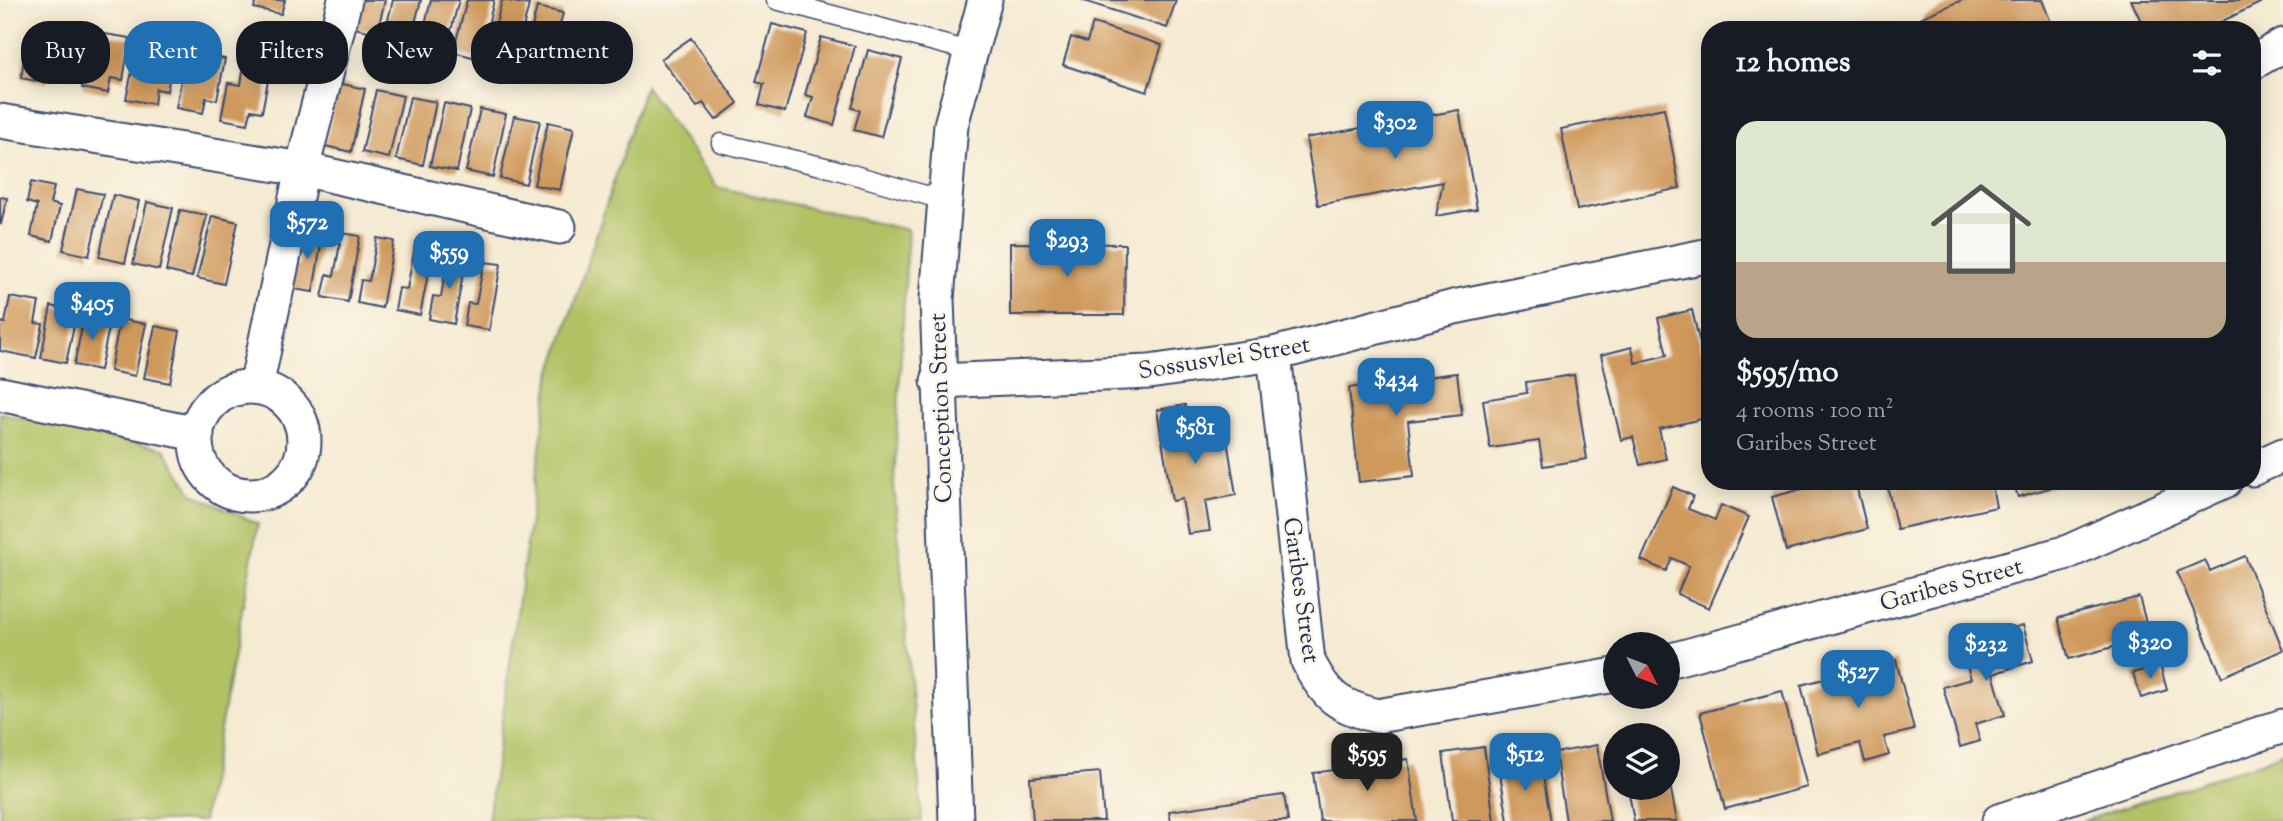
<!DOCTYPE html>
<meta charset="utf-8">
<style>
:root{--surface:#171b24;--page:#242831;--text:#f1f3f6;--muted:#9ea1a6;--line:#363941;--accent:#1f6fb2}
body{margin:0;font-family:"Sorts Mill Goudy",serif;background:var(--page);color:var(--text);height:100vh;display:flex;flex-direction:column;font-size:26px;white-space:nowrap}
*{box-sizing:border-box;margin:0}
p{font-size:23px;color:var(--muted)}
.icon{flex:none;width:38px;height:38px;fill:none;stroke:currentColor;stroke-width:2;stroke-linecap:round;stroke-linejoin:round}
.map{position:relative;flex:1;overflow:hidden}
.side{position:absolute;left:1701px;top:21px;width:560px;height:469px;display:flex;flex-direction:column;background:var(--surface);border-radius:28px;box-shadow:0 4px 18px #0003}
.side>*{flex:none}
.banner{position:absolute;left:21px;top:21px;width:665px;height:63px;display:flex;gap:14px}
.needle{width:46px;rotate:132deg}
.buttons{position:absolute;left:1603px;top:632px;display:grid;gap:14px}
.buttons a{display:grid;place-items:center;width:77px;height:77px;border-radius:50%;background:var(--surface);box-shadow:0 4px 18px #0003;font-size:35px}
.price{position:absolute;translate:-50% -60px;padding:0 16px;border-radius:14px;background:var(--accent);color:#fff;font-size:23px;line-height:46px;filter:drop-shadow(0 2px 4px #0008)}
.price::after{content:'';position:absolute;left:50%;top:42px;width:21px;height:16px;margin-left:-10px;background:inherit;clip-path:polygon(0 0,100% 0,50% 100%)}
.price.active{background:#222;color:#fff}
ul{padding:0;list-style:none}
li{display:grid;align-content:center;gap:14px;height:371px;padding:0 35px}
li+li{border-top:2px solid var(--line)}
li span{display:grid;place-items:center;height:217px;border-radius:21px;color:#555}
li>.icon{margin-inline-start:auto}
span .icon{width:126px;height:126px;fill:#fffc;stroke-width:1}
li b{font-size:30px}
h2{display:flex;justify-content:space-between;align-items:center;height:84px;padding:0 35px;font-size:30px}
.chip{padding:0 24px;border-radius:28px;background:var(--surface);box-shadow:0 4px 18px #0003;font-size:24px;line-height:63px}
.chip.active{background:var(--accent);color:#fff}
.map>svg:first-child{display:block}
.green{fill:#b1c164;stroke:#667861;stroke-width:2}
.building{fill:#cf995b}
.lines{fill:none;stroke-linecap:round;stroke-linejoin:round}
.service-casing{stroke:#3c4b6f;stroke-width:21}
.minor-casing{stroke:#3c4b6f;stroke-width:37}
.service{stroke:#fff;stroke-width:18}
.minor{stroke:#fff;stroke-width:33}
.labels{text-anchor:middle;stroke-width:5;stroke-linejoin:round;paint-order:stroke}
.street-label{font-size:24px;fill:#1b2f5e;stroke:#fcf5e5}
</style>
<div class="map">
<svg width="2283" height="821" viewBox="0 0 2283 821">
<rect width="100%" height="100%" fill="#fcf5e5"/>
<filter id="ink" filterUnits="userSpaceOnUse"><feTurbulence type="fractalNoise" baseFrequency=".0143" numOctaves="2"/><feDisplacementMap in="SourceGraphic" scale="14" xChannelSelector="R" yChannelSelector="G"/><feConvolveMatrix kernelMatrix="1 2 1 2 8 2 1 2 1" color-interpolation-filters="sRGB"/></filter>
<filter id="wash" filterUnits="userSpaceOnUse"><feTurbulence type="fractalNoise" baseFrequency=".00686" numOctaves="4" result="noise"/><feDisplacementMap in="SourceGraphic" scale="28" xChannelSelector="R" yChannelSelector="G"/><feGaussianBlur stdDeviation="1.57" result="paint"/><feColorMatrix in="noise" values="0 0 0 0 0 0 0 0 0 0 0 0 0 0 0 0 0 1.4 0 .05"/><feComposite in="paint" operator="in"/></filter>
<g filter="url(#wash)">
<rect width="100%" height="100%" fill="#f5ead2"/>
<path class="green" d="M 645,86 L 717,187 L 908,230 L 894,484 L 922,821 L 488,821 L 550,377 Z
M 0,413 L 164,449 L 193,494 L 258,524 L 203,821 L 0,821 Z
M 2283,752 L 2283,821 L 2083,821 L 2261,762 Z"/>
<g id="blocks">
<path class="building" d="M 256,0 L 285,0 L 281,14 L 254,8 Z
M 357,0 L 385,0 L 377,33 L 350,27 Z
M 393,0 L 421,0 L 410,42 L 384,35 Z
M 431,0 L 459,0 L 446,50 L 420,44 Z
M 467,0 L 494,0 L 480,59 L 453,52 Z
M 502,0 L 529,5 L 513,67 L 487,60 Z
M 1081,0 L 1176,0 L 1167,28 Z
M 1962,0 L 2042,0 L 2054,30 L 1927,30 L 1922,17 Z
M 2131,0 L 2261,0 L 2262,2 L 2204,30 L 2145,30 Z
M 537,7 L 563,13 L 547,75 L 521,69 Z
M 44,23 L 69,28 L 61,70 L 50,68 L 47,83 L 21,78 L 27,41 L 40,44 Z
M 1093,23 L 1162,45 L 1147,92 L 1063,65 L 1071,37 L 1087,42 Z
M 772,24 L 807,33 L 785,112 L 759,105 L 764,84 L 756,82 Z
M 105,34 L 130,38 L 123,80 L 111,78 L 108,93 L 82,88 L 89,51 L 102,53 Z
M 821,37 L 855,46 L 834,125 L 807,117 L 813,97 L 805,95 Z
M 691,38 L 738,103 L 716,120 L 703,103 L 697,107 L 661,59 Z
M 150,44 L 175,49 L 167,91 L 156,89 L 154,104 L 126,99 L 134,62 L 146,64 Z
M 868,50 L 902,59 L 881,137 L 854,130 L 860,110 L 852,108 Z
M 200,54 L 225,59 L 217,100 L 206,98 L 203,113 L 176,108 L 183,71 L 197,74 Z
M 244,65 L 270,70 L 262,112 L 251,110 L 248,124 L 221,119 L 228,83 L 241,85 Z
M 338,83 L 365,89 L 351,152 L 325,146 Z
M 376,90 L 403,96 L 389,158 L 362,152 Z
M 410,97 L 436,102 L 423,165 L 396,159 Z
M 444,103 L 470,109 L 457,171 L 430,166 Z
M 1664,108 L 1680,188 L 1577,210 L 1561,129 Z
M 480,109 L 506,114 L 493,177 L 466,171 Z
M 1459,110 L 1477,209 L 1436,216 L 1443,182 L 1318,205 L 1306,138 Z
M 514,116 L 540,121 L 526,184 L 500,178 Z
M 548,122 L 574,128 L 560,190 L 534,185 Z
M 31,182 L 54,187 L 50,203 L 60,206 L 52,241 L 31,236 L 37,205 L 27,202 Z
M 77,189 L 103,194 L 89,256 L 63,250 Z
M 113,195 L 139,201 L 125,263 L 99,257 Z
M 0,197 L 7,198 L 1,224 L 0,223 Z
M 147,202 L 173,208 L 159,270 L 133,264 Z
M 180,210 L 207,215 L 192,277 L 166,271 Z
M 212,216 L 238,222 L 224,284 L 197,278 Z
M 307,223 L 324,227 L 313,292 L 287,288 L 292,265 L 299,266 Z
M 342,233 L 360,236 L 348,302 L 322,297 L 327,274 L 334,276 Z
M 377,238 L 394,241 L 382,308 L 357,303 L 361,280 L 369,281 Z
M 1010,243 L 1125,244 L 1124,315 L 1010,315 Z
M 415,246 L 433,249 L 420,315 L 395,310 L 399,288 L 407,289 Z
M 448,254 L 466,257 L 454,324 L 429,319 L 433,296 L 441,297 Z
M 484,262 L 501,264 L 489,330 L 464,326 L 468,303 L 476,304 Z
M 10,297 L 39,302 L 35,323 L 43,324 L 36,358 L 0,351 L 0,322 L 5,323 Z
M 51,306 L 77,312 L 66,363 L 41,358 Z
M 1692,310 L 1710,386 L 1710,417 L 1659,429 L 1666,459 L 1640,465 L 1633,437 L 1621,440 L 1601,355 L 1632,347 L 1635,363 L 1667,355 L 1658,318 Z
M 85,313 L 111,318 L 100,370 L 74,365 Z
M 120,319 L 146,324 L 135,376 L 110,371 Z
M 155,326 L 180,331 L 170,383 L 144,378 Z
M 1411,368 L 1412,379 L 1457,373 L 1462,415 L 1408,421 L 1414,476 L 1359,482 L 1349,388 L 1368,385 L 1366,373 Z
M 1574,375 L 1587,459 L 1543,466 L 1539,441 L 1490,448 L 1483,400 L 1527,393 L 1526,382 Z
M 1185,405 L 1190,434 L 1225,428 L 1236,495 L 1205,501 L 1210,531 L 1188,534 L 1182,499 L 1172,501 L 1157,410 Z
M 1832,481 L 1855,481 L 1867,529 L 1786,551 L 1772,497 Z
M 1898,481 L 1991,481 L 1996,507 L 1897,529 L 1888,489 L 1899,486 Z
M 2013,481 L 2070,481 L 2070,482 L 2018,497 Z
M 1673,487 L 1693,496 L 1688,509 L 1715,520 L 1721,505 L 1749,517 L 1709,608 L 1677,594 L 1689,566 L 1672,558 L 1666,571 L 1641,560 Z
M 2245,556 L 2283,650 L 2222,677 L 2177,572 L 2205,560 L 2210,571 Z
M 2139,597 L 2150,637 L 2069,659 L 2058,618 Z
M 2023,625 L 2033,661 L 1993,674 L 2005,715 L 1975,724 L 1980,741 L 1960,747 L 1943,687 L 1971,679 L 1967,666 L 1983,662 L 1976,639 Z
M 1896,660 L 1914,730 L 1884,737 L 1889,755 L 1865,762 L 1860,743 L 1818,754 L 1801,685 Z
M 2160,665 L 2167,690 L 2141,698 L 2133,673 Z
M 1782,691 L 1807,787 L 1725,809 L 1700,713 Z
M 1597,745 L 1610,821 L 1566,821 L 1555,753 Z
M 1484,747 L 1494,821 L 1452,821 L 1443,753 Z
M 1408,759 L 1417,821 L 1320,821 L 1313,773 Z
M 1540,760 L 1551,821 L 1508,821 L 1499,768 Z
M 1100,772 L 1104,821 L 1033,821 L 1030,778 Z
M 1668,774 L 1677,821 L 1634,821 L 1628,788 L 1668,788 Z
M 1284,795 L 1288,821 L 1171,821 L 1169,811 Z"/>
</g>
</g>
<g filter="url(#ink)">
<use href="#blocks" fill-opacity="0" stroke="#3c4b6f" stroke-width="2"/>
<g class="lines">
<g class="service-casing">
<path id="service" d="M 776,0 L 969,51
M 721,143 L 830,168 L 943,200"/>
</g>
<g class="minor-casing">
<path id="minor" d="M 2252,63 L 2283,45
M 0,121 L 302,169 L 559,227
M 1274,354 L 1308,661 C 1326,697 1338,706 1377,716 L 1615,675
M 938,381 L 1149,372 L 1274,354 L 1454,307 L 1710,255
M 256,387 L 302,169 L 345,0
M196 441a54 54 0 1 1 108 0a54 54 0 1 1-108 0Z
M 0,394 L 197,434
M 2252,469 L 2283,455
M 1668,661 L 2068,552 L 2225,481
M 956,821 L 937,299 L 951,125 L 985,0
M 1999,821 L 2283,726"/>
</g>
<use href="#service" class="service"/>
<use href="#minor" class="minor"/>
</g>
</g>
<g class="labels">
<g class="street-label">
<text transform="translate(1224 357) rotate(-9)" y="8">Sossusvlei Street</text>
<text transform="translate(940 408) rotate(-92)" y="8">Conception Street</text>
<text transform="translate(1951 584) rotate(-15)" y="8">Garibes Street</text>
<text transform="translate(1302 590) rotate(82)" y="8">Garibes Street</text>
</g>
</g>
</svg>
<div class="buttons">
<a><svg class="needle" viewBox="-14 -14 28 28"><path d="M0-13l5 13h-10z" fill="#e53935"/><path d="M0 13l5-13h-10z" fill="#9ea1a6"/></svg></a>
<a><svg class="icon" aria-label="layers" viewBox="0 0 24 24"><path d="M12 4l9 5-9 5-9-5zM3 14l9 5 9-5"/></svg></a>
</div>
<b class="price" style="left:1395px;top:161px">$302</b>
<b class="price" style="left:307px;top:261px">$572</b>
<b class="price" style="left:1067px;top:279px">$293</b>
<b class="price" style="left:449px;top:291px">$559</b>
<b class="price" style="left:92px;top:342px">$405</b>
<b class="price" style="left:1396px;top:418px">$434</b>
<b class="price" style="left:1195px;top:466px">$581</b>
<b class="price" style="left:2150px;top:681px">$320</b>
<b class="price" style="left:1986px;top:683px">$232</b>
<b class="price" style="left:1858px;top:710px">$527</b>
<b class="price active" style="left:1367px;top:793px">$595</b>
<b class="price" style="left:1525px;top:793px">$512</b>
<div class="banner">
<a class="chip">Buy</a>
<a class="chip active">Rent</a>
<a class="chip">Filters</a>
<a class="chip">New</a>
<a class="chip">Apartment</a>
</div>
<section class="side">
<h2>12 homes<svg class="icon" aria-label="filters" viewBox="0 0 24 24"><path d="M4 7h16M4 17h16"/><circle cx="9" cy="7" r="2"/><circle cx="15" cy="17" r="2"/></svg></h2>
<ul>
<li><span style="background:linear-gradient(#dfe7d0 65%,#b9a48a 0)"><svg class="icon" aria-label="home" viewBox="0 0 24 24"><path d="M3 11l9-7 9 7M6 9v11h12V9"/></svg></span><div><b>$595/mo</b><p>4 rooms · 100 m²</p><p>Garibes Street</p></div></li>
</ul>
</section>
</div>
